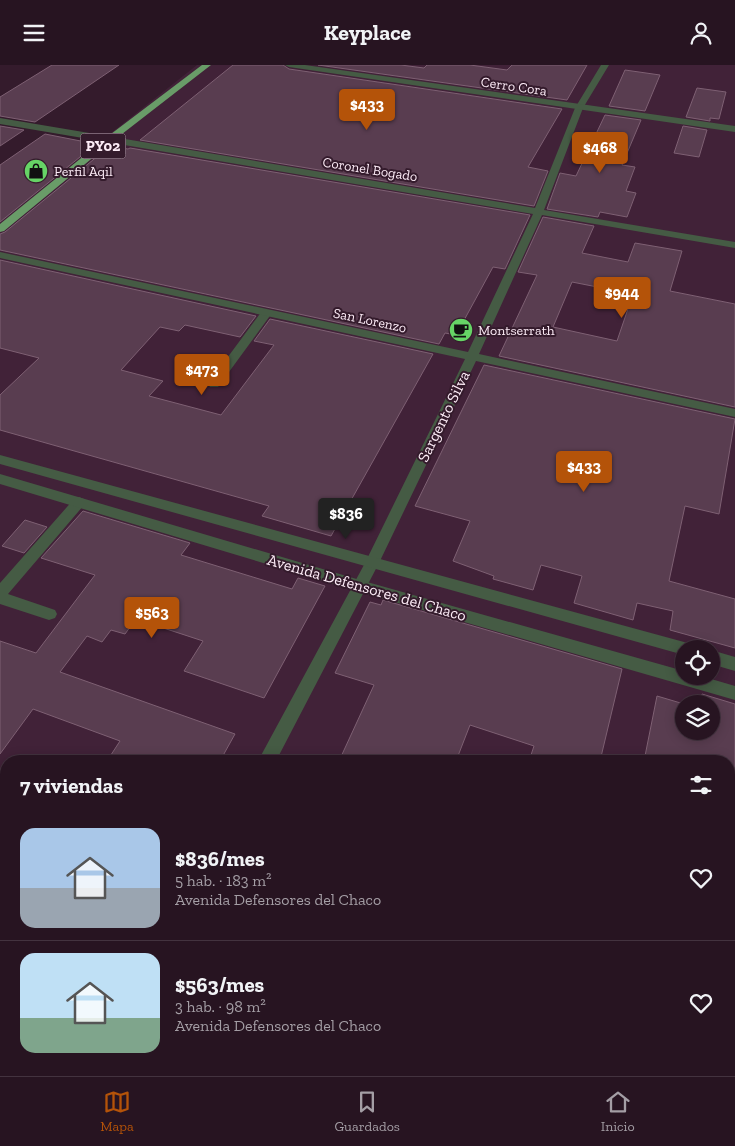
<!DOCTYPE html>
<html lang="es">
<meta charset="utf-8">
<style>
:root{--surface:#271421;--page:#2f1d2a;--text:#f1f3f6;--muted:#a49ea5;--line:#43333f;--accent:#b45309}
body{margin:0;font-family:"Zilla Slab",serif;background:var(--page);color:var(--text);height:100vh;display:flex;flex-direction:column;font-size:19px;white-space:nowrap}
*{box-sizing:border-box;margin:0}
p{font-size:16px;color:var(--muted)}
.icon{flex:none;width:28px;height:28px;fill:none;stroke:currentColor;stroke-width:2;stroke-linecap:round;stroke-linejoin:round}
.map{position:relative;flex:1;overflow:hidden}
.drawer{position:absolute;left:0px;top:690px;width:735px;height:321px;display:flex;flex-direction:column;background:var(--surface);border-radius:20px 20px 0 0;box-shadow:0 2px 12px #0003,0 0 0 1px var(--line)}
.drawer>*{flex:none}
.fabs{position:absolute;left:675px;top:575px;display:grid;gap:10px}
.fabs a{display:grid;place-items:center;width:45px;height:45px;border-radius:50%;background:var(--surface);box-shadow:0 2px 12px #0003,0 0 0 1px var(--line);font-size:25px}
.price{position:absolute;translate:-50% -42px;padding:0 11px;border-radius:5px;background:var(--accent);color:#fff;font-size:16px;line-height:32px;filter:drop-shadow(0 1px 2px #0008)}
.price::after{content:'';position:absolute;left:50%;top:30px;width:15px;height:11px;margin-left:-8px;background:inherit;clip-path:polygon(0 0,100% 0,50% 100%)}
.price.active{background:#222;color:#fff}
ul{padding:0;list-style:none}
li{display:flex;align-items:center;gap:15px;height:125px;padding:0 20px}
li+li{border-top:1px solid var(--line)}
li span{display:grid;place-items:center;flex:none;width:140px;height:100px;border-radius:15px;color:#555}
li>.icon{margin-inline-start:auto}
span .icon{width:60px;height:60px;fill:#fffc;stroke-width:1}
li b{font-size:21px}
h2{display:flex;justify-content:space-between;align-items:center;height:60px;padding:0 20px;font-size:21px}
header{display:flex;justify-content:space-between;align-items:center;height:65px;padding:0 20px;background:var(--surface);font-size:22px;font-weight:800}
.menu{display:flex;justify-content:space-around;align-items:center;height:70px;border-top:1px solid var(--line);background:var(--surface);font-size:14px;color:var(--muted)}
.menu a{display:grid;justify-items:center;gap:2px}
.menu .active{color:var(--accent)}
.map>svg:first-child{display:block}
.built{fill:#412238;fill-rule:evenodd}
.building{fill:#593d50;stroke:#7e6073;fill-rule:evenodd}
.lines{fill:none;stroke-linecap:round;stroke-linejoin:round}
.service{fill:#455b44;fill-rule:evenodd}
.minor{fill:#455b44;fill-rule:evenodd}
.tertiary{fill:#455b44;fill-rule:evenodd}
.trunk{fill:#699c68;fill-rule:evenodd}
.labels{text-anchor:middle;stroke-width:4;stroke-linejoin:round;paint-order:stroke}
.far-street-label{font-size:14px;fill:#fdecf7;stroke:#341b2c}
.far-poi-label{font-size:14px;fill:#fdecf7;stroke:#341b2c;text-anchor:start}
.shield{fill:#341b2c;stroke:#c1adba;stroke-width:1}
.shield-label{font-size:15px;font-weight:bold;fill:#fdecf7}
.street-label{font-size:16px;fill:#fdecf7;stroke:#341b2c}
</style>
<header><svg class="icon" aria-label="menu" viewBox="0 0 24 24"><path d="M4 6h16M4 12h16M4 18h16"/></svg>Keyplace<svg class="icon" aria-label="person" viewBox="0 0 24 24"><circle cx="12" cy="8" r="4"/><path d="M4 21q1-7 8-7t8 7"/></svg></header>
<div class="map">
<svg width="735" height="1011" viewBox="0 0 735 1011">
<rect width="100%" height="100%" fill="#341b2c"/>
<path class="built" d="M 197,0 L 735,0 L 735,1011 L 0,1011 L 0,156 ZM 684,584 L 711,584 L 711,611 L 684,611 ZM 684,639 L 711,639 L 711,666 L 684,666 ZM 6,696 L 729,696 L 729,1005 L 6,1005 Z"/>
<path class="building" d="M 52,0 L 119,0 L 35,57 L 0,51 L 0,32 Z
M 233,0 L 283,0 L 289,4 L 562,44 L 528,102 L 548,106 L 534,141 L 140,75 Z
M 318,0 L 401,0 L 424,3 L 427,0 L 470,0 L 507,5 L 512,0 L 587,0 L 567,35 Z
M 625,5 L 660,10 L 645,46 L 609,41 Z
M 697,23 L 726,27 L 719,54 L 710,53 L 710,56 L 686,52 Z
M 605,50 L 641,55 L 622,100 L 635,102 L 626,126 L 636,128 L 627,152 L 600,147 L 598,152 L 547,144 L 560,108 L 576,111 Z
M 0,61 L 24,65 L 0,81 Z
M 683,61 L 707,65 L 699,92 L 674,88 Z
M 45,69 L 96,79 L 0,157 L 0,100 Z
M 110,81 L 128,84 L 130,83 L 530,150 L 505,204 L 493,202 L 456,270 L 445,268 L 439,279 L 0,185 L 0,169 L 5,167 Z
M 543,152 L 594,161 L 582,188 L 628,197 L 635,178 L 682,186 L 670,226 L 735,239 L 735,342 L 499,291 L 537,210 L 518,207 ZM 572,217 L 633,229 L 617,276 L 553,262 Z
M 0,195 L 256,251 L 240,272 L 185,260 L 179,266 L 160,262 L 121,305 L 163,316 L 149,331 L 221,350 L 274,280 L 254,276 L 270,254 L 433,289 L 331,471 L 262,451 L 269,441 L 0,365 L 0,330 L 39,293 L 0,283 Z
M 484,300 L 735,354 L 719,449 L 685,441 L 669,516 L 735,534 L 735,583 L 670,565 L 673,546 L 637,538 L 633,555 L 574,538 L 582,511 L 541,500 L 533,525 L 493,514 L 494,511 L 453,496 L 470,456 L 415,441 Z
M 83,446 L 190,478 L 181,490 L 292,524 L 298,513 L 325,521 L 264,633 L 184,606 L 203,576 L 136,554 L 125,569 L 111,565 L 102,577 L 87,571 L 60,607 L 235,669 L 220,696 L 107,696 L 120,676 L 33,644 L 0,689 L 0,576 L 36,588 L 95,510 L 41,493 Z
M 25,455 L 47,462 L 24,488 L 2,481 Z
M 383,535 L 622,604 L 600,696 L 529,696 L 534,681 L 470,660 L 456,696 L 339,696 L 374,620 L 335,608 L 370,537 L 381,540 Z
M 702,629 L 735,639 L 735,714 L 729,709 L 729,696 L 644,696 L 657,631 L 684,639 L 684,666 L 711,666 L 711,639 L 700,639 Z"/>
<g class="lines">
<path class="service" d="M 266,245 L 272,248 L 218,322 L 210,322 L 208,319 L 210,316 L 262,246 Z
M 79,432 L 84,434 L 86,437 L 84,440 L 8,529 L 55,545 L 57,549 L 55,553 L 49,555 L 0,539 L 0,518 L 74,434 Z"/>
<path class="minor" d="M 601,0 L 609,0 L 583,43 L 544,145 L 735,177 L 735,183 L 542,150 L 479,289 L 735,344 L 735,352 L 476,296 L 379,498 L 276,696 L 258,696 L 365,498 L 465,294 L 0,193 L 0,187 L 468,287 L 533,149 L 0,59 L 0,53 L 535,143 L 575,43 Z
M 93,1005 L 116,1005 L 114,1011 L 91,1011 Z"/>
<path class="tertiary" d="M 285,0 L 305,0 L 735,61 L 735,67 L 289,2 Z
M 0,390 L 684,577 L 690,579 L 692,584 L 684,584 L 684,590 L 0,399 Z
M 0,409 L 360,515 L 684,606 L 684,611 L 701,611 L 735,621 L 735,635 L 360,527 L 0,419 Z
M 711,585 L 735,592 L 735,606 L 711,599 Z"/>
<path class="trunk" d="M 202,0 L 211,0 L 113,76 L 4,166 L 0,167 L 0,159 L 107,72 Z"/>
</g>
<defs>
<g id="shop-disc" transform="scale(1.25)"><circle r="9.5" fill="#66d466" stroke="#341b2c"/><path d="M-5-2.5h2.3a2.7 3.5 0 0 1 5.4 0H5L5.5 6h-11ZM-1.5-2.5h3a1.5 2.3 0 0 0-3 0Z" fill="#111"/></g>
<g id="cafe-disc" transform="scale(1.25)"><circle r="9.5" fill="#66d466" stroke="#341b2c"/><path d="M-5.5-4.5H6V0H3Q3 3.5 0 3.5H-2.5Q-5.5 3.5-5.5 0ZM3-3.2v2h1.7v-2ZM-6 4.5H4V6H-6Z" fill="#111"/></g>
</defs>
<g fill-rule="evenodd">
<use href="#shop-disc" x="36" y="106"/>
<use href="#cafe-disc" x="461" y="265"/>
</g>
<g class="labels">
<g class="far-street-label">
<text transform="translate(514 21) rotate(8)" y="5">Cerro Cora</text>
<text transform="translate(370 104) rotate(9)" y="5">Coronel Bogado</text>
<text transform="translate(370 255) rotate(12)" y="5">San Lorenzo</text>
</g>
<g class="far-poi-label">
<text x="54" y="111">Perfil Aqil</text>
<text x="478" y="270">Montserrath</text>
</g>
<rect class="shield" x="80.5" y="68.5" width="45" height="25" rx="4"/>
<g class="shield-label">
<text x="103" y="86">PY02</text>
</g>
<g class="street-label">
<text transform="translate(443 351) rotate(-64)" y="6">Sargento Silva</text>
<text transform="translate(367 522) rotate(16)" y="6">Avenida Defensores del Chaco</text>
</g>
</g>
</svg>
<div class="fabs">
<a><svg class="icon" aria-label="locate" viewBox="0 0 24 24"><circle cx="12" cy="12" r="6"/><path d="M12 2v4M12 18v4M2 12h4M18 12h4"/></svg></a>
<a><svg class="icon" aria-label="layers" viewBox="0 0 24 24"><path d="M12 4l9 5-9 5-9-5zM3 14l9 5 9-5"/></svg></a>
</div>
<b class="price" style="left:367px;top:66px">$433</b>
<b class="price" style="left:600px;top:109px">$468</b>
<b class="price" style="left:622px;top:254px">$944</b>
<b class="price" style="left:202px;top:331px">$473</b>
<b class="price" style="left:584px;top:428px">$433</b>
<b class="price active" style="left:346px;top:475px">$836</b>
<b class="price" style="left:152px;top:574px">$563</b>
<section class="drawer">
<h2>7 viviendas<svg class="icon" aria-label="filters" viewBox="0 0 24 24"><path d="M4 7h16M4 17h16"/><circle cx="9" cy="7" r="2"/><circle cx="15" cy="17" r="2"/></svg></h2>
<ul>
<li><span style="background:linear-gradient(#a9c7e8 60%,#9aa5b1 0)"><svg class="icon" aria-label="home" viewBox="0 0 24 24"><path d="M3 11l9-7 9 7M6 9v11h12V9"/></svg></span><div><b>$836/mes</b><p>5 hab. · 183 m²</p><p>Avenida Defensores del Chaco</p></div><svg class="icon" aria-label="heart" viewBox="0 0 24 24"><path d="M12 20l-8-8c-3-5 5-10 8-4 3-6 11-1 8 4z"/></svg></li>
<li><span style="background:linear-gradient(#bfe0f5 65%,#7fa58c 0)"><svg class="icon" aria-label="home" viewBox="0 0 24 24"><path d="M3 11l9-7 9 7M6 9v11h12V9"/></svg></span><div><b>$563/mes</b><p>3 hab. · 98 m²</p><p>Avenida Defensores del Chaco</p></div><svg class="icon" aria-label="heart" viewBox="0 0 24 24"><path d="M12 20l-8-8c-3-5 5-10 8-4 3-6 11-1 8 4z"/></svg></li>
</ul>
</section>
</div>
<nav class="menu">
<a class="active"><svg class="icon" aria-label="map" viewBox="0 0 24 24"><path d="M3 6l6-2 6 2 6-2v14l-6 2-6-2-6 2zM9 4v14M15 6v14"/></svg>Mapa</a>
<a><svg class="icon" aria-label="saved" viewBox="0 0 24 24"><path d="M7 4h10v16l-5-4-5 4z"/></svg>Guardados</a>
<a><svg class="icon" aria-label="home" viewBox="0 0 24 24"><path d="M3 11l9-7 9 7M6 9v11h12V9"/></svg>Inicio</a>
</nav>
